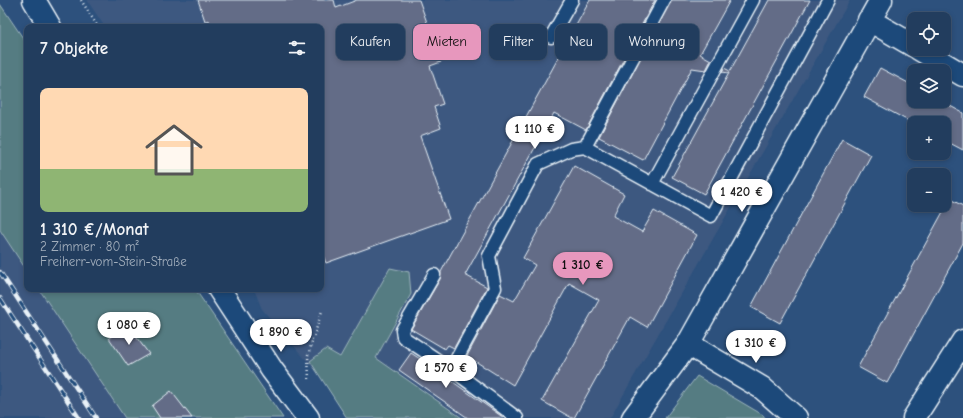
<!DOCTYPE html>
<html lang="de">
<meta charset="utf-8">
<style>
:root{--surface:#223d5e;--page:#2e4867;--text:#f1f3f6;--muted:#a2aebc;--line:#3f5673;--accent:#e797bd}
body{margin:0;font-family:"Comic Neue",sans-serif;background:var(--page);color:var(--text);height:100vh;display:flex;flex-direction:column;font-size:15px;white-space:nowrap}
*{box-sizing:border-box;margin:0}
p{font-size:13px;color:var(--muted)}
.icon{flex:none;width:22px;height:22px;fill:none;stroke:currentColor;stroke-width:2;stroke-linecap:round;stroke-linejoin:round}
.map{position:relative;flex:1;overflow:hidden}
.drawer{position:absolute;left:24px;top:24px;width:300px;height:268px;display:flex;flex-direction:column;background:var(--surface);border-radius:8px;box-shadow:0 2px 6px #0003,0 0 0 1px var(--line)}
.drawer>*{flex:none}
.top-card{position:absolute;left:336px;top:24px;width:380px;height:36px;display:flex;gap:8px}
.controls{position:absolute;left:907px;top:12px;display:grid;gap:8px}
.controls a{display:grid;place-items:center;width:44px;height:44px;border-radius:8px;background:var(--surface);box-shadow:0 2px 6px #0003,0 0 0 1px var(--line);font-size:20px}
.price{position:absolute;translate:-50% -34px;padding:0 9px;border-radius:14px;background:#fff;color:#222;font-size:13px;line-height:26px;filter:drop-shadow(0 1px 2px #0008)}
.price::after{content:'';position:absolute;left:50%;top:24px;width:12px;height:9px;margin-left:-6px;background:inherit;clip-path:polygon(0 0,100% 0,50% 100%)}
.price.on{background:var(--accent);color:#111}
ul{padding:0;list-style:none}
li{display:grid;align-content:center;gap:8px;height:212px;padding:0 16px}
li+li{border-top:1px solid var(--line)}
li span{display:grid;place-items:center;height:124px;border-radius:8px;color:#555}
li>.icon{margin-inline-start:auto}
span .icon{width:72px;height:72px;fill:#fffc;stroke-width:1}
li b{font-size:17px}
h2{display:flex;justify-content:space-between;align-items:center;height:48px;padding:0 16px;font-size:17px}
.pill{padding:0 14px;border-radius:8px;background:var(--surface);box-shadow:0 2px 6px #0003,0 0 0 1px var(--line);font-size:14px;line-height:36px}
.pill.on{background:var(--accent);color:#111}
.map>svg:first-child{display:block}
.built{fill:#3e5980}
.green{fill:#547b82;stroke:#9eb6bd}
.building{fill:#646c87;stroke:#e8f1f8}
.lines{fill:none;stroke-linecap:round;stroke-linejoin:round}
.service-casing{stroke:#e8f1f8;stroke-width:15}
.minor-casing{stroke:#e8f1f8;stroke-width:25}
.tertiary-casing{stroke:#e8f1f8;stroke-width:25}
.path{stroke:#e8f1f8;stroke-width:2.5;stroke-dasharray:1 3;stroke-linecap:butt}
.service{stroke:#1f4a7a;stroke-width:12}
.minor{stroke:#1f4a7a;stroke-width:22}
.tertiary{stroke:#1f4a7a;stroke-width:22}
.rail-casing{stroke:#e8f1f8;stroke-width:4.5}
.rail{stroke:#1f4a7a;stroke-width:3;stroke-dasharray:9;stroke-linecap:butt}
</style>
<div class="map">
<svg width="963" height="418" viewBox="0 0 963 418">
<rect width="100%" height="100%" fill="#2d517d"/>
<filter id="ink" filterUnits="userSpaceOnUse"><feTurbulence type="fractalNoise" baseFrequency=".025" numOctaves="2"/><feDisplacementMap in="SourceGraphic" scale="8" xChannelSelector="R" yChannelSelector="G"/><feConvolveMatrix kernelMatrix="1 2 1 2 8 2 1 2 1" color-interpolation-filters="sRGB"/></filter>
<g filter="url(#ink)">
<path class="built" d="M 87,0 L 850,0 L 610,418 L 462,418 L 376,358 L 345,405 L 262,309 L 254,289 L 321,289 L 321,27 L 105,27 Z
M 0,230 L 27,271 L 27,289 L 39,289 L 125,418 L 0,418 Z"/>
<path class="green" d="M 0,4 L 27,44 L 27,271 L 0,230 Z
M 390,268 L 409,272 L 411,294 L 376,358 L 462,418 L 347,418 L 310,361 L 326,349 L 340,357 Z
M 39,289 L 195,289 L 283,418 L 125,418 Z
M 697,376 L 763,415 L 765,418 L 665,418 Z"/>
<path class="building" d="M 198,0 L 334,0 L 336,8 L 357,0 L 419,0 L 441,62 L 430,66 L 443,104 L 434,107 L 441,128 L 420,136 L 449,219 L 326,263 L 321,250 L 321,27 L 210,27 L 209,20 L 205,21 Z
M 590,0 L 655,0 L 586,130 L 554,113 L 465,275 L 487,287 L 454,348 L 448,345 L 445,349 L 411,329 L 440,279 L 441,272 Z
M 671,0 L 730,0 L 700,54 L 711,60 L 706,70 L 692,68 L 643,160 L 599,137 Z
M 769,0 L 810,0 L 704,194 L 672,177 L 729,73 L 722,72 L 724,68 L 730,71 Z
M 880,68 L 914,86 L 914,101 L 941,101 L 963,113 L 963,150 L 944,140 L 944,123 L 914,124 L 864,97 Z
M 842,139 L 871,155 L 780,323 L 751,307 Z
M 574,166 L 624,194 L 613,216 L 642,232 L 654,211 L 697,235 L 647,327 L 630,317 L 574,418 L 572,418 L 542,401 L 599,300 L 569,283 L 513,385 L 467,356 L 500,294 L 514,301 L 535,265 L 523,258 Z
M 950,199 L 963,206 L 963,243 L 887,383 L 858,367 Z
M 127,325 L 149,354 L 128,366 L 109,338 Z
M 411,353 L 426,363 L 504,418 L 468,418 L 399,370 Z
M 171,391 L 192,418 L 160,418 L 152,406 Z"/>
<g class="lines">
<g class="service-casing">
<path id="service" d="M 551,37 L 572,0
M 585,147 L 664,0
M 652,184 L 753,0
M 434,275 L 402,330 L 403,337 L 451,369 L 517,418
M 451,369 L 495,288 L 489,256 L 538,164 L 571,149 L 585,147 L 711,216 L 828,0"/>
</g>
<g class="minor-casing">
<path id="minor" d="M 869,20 L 914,46
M 919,49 L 963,75
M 688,344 L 762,388 L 796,418
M 633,418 L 688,344 L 881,0
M 914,418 L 963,341"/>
</g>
<g class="tertiary-casing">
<path id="tertiary" d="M 34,0 L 50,27
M 219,289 L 272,370 L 308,418"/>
</g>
<path class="path" d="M 81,0 L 98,27
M 309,379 L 308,355 L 322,311"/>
<use href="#service" class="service"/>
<use href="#minor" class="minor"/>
<use href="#tertiary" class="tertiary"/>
<g class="rail-casing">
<path id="rail" d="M 0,272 L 96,418
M 0,298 L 79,418"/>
</g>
<use href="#rail" class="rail"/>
</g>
</g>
</svg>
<div class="controls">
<a><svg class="icon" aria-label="locate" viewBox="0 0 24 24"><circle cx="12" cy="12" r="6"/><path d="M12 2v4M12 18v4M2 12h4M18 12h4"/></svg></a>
<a><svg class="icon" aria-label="layers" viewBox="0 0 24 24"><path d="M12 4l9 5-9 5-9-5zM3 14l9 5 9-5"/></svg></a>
<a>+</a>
<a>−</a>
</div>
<b class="price" style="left:535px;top:150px">1 110 €</b>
<b class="price" style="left:742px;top:213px">1 420 €</b>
<b class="price on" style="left:583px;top:286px">1 310 €</b>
<b class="price" style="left:129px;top:346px">1 080 €</b>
<b class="price" style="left:281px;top:353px">1 890 €</b>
<b class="price" style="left:756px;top:364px">1 310 €</b>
<b class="price" style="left:446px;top:389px">1 570 €</b>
<div class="top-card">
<a class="pill">Kaufen</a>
<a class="pill on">Mieten</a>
<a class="pill">Filter</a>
<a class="pill">Neu</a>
<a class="pill">Wohnung</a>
</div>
<section class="drawer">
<h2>7 Objekte<svg class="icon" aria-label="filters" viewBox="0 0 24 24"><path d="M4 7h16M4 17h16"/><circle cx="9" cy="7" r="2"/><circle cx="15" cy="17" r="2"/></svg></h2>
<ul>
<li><span style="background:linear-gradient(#ffd9b3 65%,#8fb573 0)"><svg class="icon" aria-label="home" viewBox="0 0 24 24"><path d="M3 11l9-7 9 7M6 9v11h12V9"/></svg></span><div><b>1 310 €/Monat</b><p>2 Zimmer · 80 m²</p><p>Freiherr-vom-Stein-Straße</p></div></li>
</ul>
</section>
</div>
